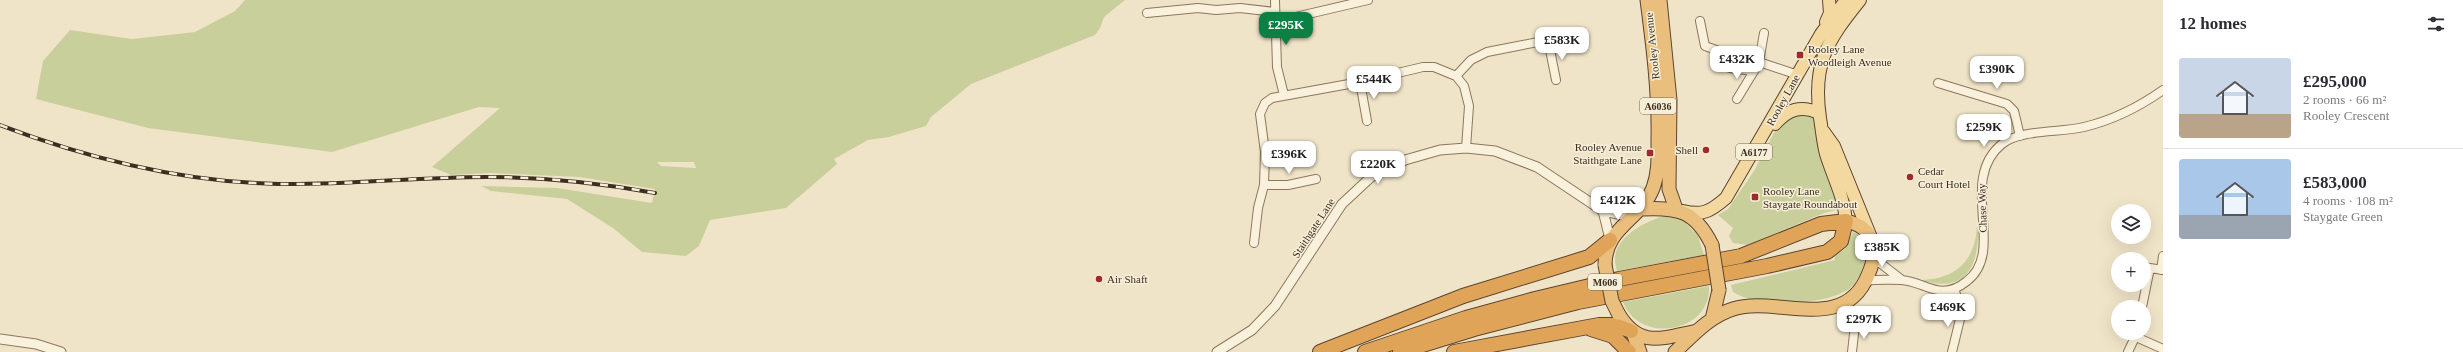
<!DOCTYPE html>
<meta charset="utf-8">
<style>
:root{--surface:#fff;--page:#f2f2f3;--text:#2b2b33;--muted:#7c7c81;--line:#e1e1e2;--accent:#0b8043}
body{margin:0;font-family:"Times New Roman",serif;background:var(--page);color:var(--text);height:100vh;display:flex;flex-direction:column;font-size:15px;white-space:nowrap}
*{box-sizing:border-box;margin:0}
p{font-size:13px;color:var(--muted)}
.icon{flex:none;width:22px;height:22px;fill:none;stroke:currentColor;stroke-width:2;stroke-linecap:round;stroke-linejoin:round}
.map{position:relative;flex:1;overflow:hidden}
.details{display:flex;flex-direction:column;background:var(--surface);width:300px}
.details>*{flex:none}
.fabs{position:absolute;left:2111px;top:204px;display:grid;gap:8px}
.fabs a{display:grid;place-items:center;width:40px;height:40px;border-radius:50%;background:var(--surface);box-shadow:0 4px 16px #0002;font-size:20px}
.price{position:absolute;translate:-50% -34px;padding:0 9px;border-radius:8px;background:#fff;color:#222;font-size:13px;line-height:26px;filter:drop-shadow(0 1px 2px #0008)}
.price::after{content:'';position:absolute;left:50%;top:24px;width:12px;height:9px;margin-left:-6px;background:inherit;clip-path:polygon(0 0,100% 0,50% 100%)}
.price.selected{background:var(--accent);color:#fff}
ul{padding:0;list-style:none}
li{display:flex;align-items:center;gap:12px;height:100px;padding:0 16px}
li+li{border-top:1px solid var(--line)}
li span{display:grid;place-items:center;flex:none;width:112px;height:80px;border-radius:4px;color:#555}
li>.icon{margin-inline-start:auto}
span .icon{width:48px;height:48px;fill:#fffc;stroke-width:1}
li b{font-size:17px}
h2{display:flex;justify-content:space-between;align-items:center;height:48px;padding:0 16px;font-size:17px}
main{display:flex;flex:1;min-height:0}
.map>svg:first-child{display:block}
.green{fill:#c9cf9b;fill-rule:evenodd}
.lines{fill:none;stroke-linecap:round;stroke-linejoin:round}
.minor-casing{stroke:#8d765c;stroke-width:10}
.tertiary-casing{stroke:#8d765c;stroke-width:11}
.primary-casing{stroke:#5b4430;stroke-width:14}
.trunk-casing{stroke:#5b4430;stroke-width:15}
.motorway-casing{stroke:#5b4430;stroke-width:16}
.minor{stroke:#faf1dc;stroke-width:8}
.tertiary{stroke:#faf1dc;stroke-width:9}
.primary{stroke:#f3d9a0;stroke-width:12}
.trunk{stroke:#eabe7c;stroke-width:13}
.motorway{stroke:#e0a458;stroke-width:14}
.rail-casing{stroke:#3d2e20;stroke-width:4}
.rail{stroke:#f7eed8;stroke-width:2.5;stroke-dasharray:8;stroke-linecap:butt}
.trunk-bridge-casing{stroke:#5b4430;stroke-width:15;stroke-linecap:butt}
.trunk-bridge{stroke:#eabe7c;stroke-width:13}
.poi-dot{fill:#9e2a2b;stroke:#f7eed8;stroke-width:1.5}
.labels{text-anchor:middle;stroke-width:3;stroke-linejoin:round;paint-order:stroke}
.shield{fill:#f7eed8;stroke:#756857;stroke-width:1}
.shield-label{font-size:10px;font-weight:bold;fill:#3d2e20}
.street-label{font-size:11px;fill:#3d2e20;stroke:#f7eed8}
.poi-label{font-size:11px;fill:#3d2e20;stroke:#f7eed8;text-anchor:start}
</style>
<main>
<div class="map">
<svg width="2163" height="352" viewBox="0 0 2163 352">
<rect width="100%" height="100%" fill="#f0e4c8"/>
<path class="green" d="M 245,0 L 1125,0 L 1104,17 L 1100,28 L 1095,35 L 971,84 L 931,117 L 926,126 L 889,137 L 868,140 L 834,159 L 837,164 L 786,208 L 710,220 L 699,246 L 686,256 L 642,252 L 613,228 L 567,199 L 491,191 L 481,186 L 557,188 L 652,203 L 655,189 L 579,177 L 490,173 L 451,175 L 432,167 L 500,108 L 479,107 L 332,152 L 148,128 L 36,99 L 43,61 L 70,30 L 132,39 L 195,32 L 235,11 ZM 657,162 L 694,162 L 696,168 L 661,166 Z
M 1801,112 L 1814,117 L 1818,143 L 1841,209 L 1824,213 L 1748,245 L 1733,243 L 1729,236 L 1733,228 L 1718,215 L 1728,209 L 1754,171 L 1777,127 L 1787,117 Z
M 1664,216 L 1683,220 L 1698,236 L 1704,255 L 1617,271 C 1616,267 1615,263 1615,259 C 1615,237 1646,221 1664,216 Z
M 1977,226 C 1980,232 1978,241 1977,247 C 1973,281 1951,290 1921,280 C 1956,279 1975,261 1977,226 Z
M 1853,232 C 1859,233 1862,239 1864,245 C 1867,253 1866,261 1862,269 C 1860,276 1855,284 1849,289 C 1824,306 1758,308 1733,292 L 1731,285 L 1835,260 L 1834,256 L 1845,249 Z
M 1709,286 C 1712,333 1639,345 1623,302 Z"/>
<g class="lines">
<g class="minor-casing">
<path id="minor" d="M 1275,0 L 1277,67 L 1284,95
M 1147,13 L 1198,8 L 1216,10 L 1240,8 L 1275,12
M 1275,18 L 1291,18 L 1368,0
M 1700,21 L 1705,46 L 1719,51 L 1730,68 L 1754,71 L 1759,62 L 1798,75
M 1759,62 L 1764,33
M 1456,76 L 1471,60 L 1487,52 L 1548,40
M 1556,80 L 1548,40 L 1560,37
M 1360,82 L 1367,121
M 1938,83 L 2007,104 L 2014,111 L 2020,136
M 1737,99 L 1754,71
M 1264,185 L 1288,185 L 1316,179
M 1254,243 L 1258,208 L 1264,185 L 1265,152 L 1260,114 L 1265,103 L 1272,98 L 1360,82 L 1423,67 L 1434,67 L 1456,76 L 1464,86 L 1469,106 L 1466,148
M 1874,254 L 1880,263 L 1902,280
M 2144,267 L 2163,270
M 2161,270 L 2163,256
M 1865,281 C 1878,279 1889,280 1901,280 C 1925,281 1940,303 1967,281 C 2007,251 1957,180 2002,144 C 2021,129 2060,133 2084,127 C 2113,120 2139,107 2163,90
M 2142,307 L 2150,268
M 2136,337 L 2163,349
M 1852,352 L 1855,325
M 1952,352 L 1962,311 L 1954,289
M 2128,352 L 2137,333"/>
</g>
<g class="tertiary-casing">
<path id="tertiary" d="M 1603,211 L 1610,239
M 0,339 L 36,344 L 61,352
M 1217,352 L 1252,330 L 1275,306 L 1342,204 L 1371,177 L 1405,160 L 1440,150 L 1466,148 L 1495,151 L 1537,167 L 1603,211 L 1633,217"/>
</g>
<g class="primary-casing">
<path id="primary" d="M 1826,22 L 1830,13 L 1829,0
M 1775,124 C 1788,109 1801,105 1819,113
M 1824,132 L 1834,146 L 1870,235
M 1683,211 C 1703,216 1711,211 1726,198 L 1821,34 L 1846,0
M 1846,221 C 1844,196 1833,177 1826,154 C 1823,143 1822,130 1820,118 C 1812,64 1827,41 1860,0"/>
</g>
<g class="trunk-casing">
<path id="trunk" d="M 1660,0 L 1670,100 L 1669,189 L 1676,209
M 1641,209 C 1677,207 1695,210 1712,245
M 1605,265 C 1605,227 1641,220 1653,188 C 1659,172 1658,156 1658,140 C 1659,93 1653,46 1647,0
M 1618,313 C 1639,349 1662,338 1697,331
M 1712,319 L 1719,290
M 1633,333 L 1640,352
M 1675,352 C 1693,335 1710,316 1733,309 C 1776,295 1844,335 1868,275 C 1872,266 1876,253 1873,243 C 1868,230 1860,224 1846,221"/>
</g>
<g class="motorway-casing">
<path id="motorway" d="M 1591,329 L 1613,336 L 1629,352
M 1320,352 L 1463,296 L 1589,257 L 1610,240
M 1365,352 L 1466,318 L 1535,299 L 1619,279 L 1741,256 L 1821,224 L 1846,221 L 1841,241 L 1827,252 L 1767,266 L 1578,302 L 1474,329 L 1400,352
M 1454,352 L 1599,325 L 1614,325 L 1631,331"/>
</g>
<use href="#minor" class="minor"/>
<use href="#tertiary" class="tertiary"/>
<use href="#primary" class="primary"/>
<use href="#trunk" class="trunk"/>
<use href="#motorway" class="motorway"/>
<g class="rail-casing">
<path id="rail" d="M 0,125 C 89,159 184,182 279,184 C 348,185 417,177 486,177 C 543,177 599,183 655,193"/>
</g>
<use href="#rail" class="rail"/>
<g class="trunk-bridge-casing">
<path id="trunk-bridge" d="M 1712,245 L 1719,290
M 1605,265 L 1612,301 L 1618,313"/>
</g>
<use href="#trunk-bridge" class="trunk-bridge"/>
</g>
<g class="poi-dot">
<rect x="1796" y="51" width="8" height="8" rx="2"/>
<circle cx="1706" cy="150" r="4"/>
<rect x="1646" y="149" width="8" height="8" rx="2"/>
<circle cx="1910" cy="177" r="4"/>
<rect x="1751" y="193" width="8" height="8" rx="2"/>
<circle cx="1099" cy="279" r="4"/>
</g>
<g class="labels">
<g class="shield">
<rect x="1640" y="98" width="36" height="16" rx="3"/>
<rect x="1736" y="144" width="36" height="16" rx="3"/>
<rect x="1588" y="274" width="34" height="16" rx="3"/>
</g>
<g class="shield-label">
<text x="1658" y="110">A6036</text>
<text x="1754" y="156">A6177</text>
<text x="1605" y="286">M606</text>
</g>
<g class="street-label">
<text transform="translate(1652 46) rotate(-96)" y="4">Rooley Avenue</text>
<text transform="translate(1783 100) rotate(-61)" y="4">Rooley Lane</text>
<text transform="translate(1982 208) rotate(-92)" y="4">Chase Way</text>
<text transform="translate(1313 228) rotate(-57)" y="4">Staithgate Lane</text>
</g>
<g class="poi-label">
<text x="1808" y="53">Rooley Lane<tspan x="1808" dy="13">Woodleigh Avenue</tspan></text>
<text x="1642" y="151" text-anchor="end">Rooley Avenue<tspan x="1642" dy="13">Staithgate Lane</tspan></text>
<text x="1698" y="154" text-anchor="end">Shell</text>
<text x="1918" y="175">Cedar<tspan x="1918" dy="13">Court Hotel</tspan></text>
<text x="1763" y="195">Rooley Lane<tspan x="1763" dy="13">Staygate Roundabout</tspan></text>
<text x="1107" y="283">Air Shaft</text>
</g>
</g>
</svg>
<div class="fabs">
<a><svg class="icon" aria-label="layers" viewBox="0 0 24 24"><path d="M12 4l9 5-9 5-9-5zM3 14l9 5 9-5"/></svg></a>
<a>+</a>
<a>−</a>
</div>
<b class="price selected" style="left:1286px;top:46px">£295K</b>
<b class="price" style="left:1562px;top:61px">£583K</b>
<b class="price" style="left:1737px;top:80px">£432K</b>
<b class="price" style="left:1997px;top:90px">£390K</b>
<b class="price" style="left:1374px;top:100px">£544K</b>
<b class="price" style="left:1984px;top:148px">£259K</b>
<b class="price" style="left:1289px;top:175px">£396K</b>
<b class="price" style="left:1378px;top:185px">£220K</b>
<b class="price" style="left:1618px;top:221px">£412K</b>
<b class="price" style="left:1882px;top:268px">£385K</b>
<b class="price" style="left:1948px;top:328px">£469K</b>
<b class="price" style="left:1864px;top:340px">£297K</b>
</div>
<section class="details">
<h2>12 homes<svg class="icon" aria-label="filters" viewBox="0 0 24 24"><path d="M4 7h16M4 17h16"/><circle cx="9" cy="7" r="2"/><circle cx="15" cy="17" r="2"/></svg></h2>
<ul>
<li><span style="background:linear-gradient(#c9d6e8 70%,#b9a48a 0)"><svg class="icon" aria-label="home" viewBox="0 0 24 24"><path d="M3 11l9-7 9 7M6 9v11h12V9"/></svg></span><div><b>£295,000</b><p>2 rooms · 66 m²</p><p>Rooley Crescent</p></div></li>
<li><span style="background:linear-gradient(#a9c7e8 70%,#9aa5b1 0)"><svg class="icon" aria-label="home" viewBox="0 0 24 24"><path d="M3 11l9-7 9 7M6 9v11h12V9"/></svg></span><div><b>£583,000</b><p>4 rooms · 108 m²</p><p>Staygate Green</p></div></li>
</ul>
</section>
</main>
